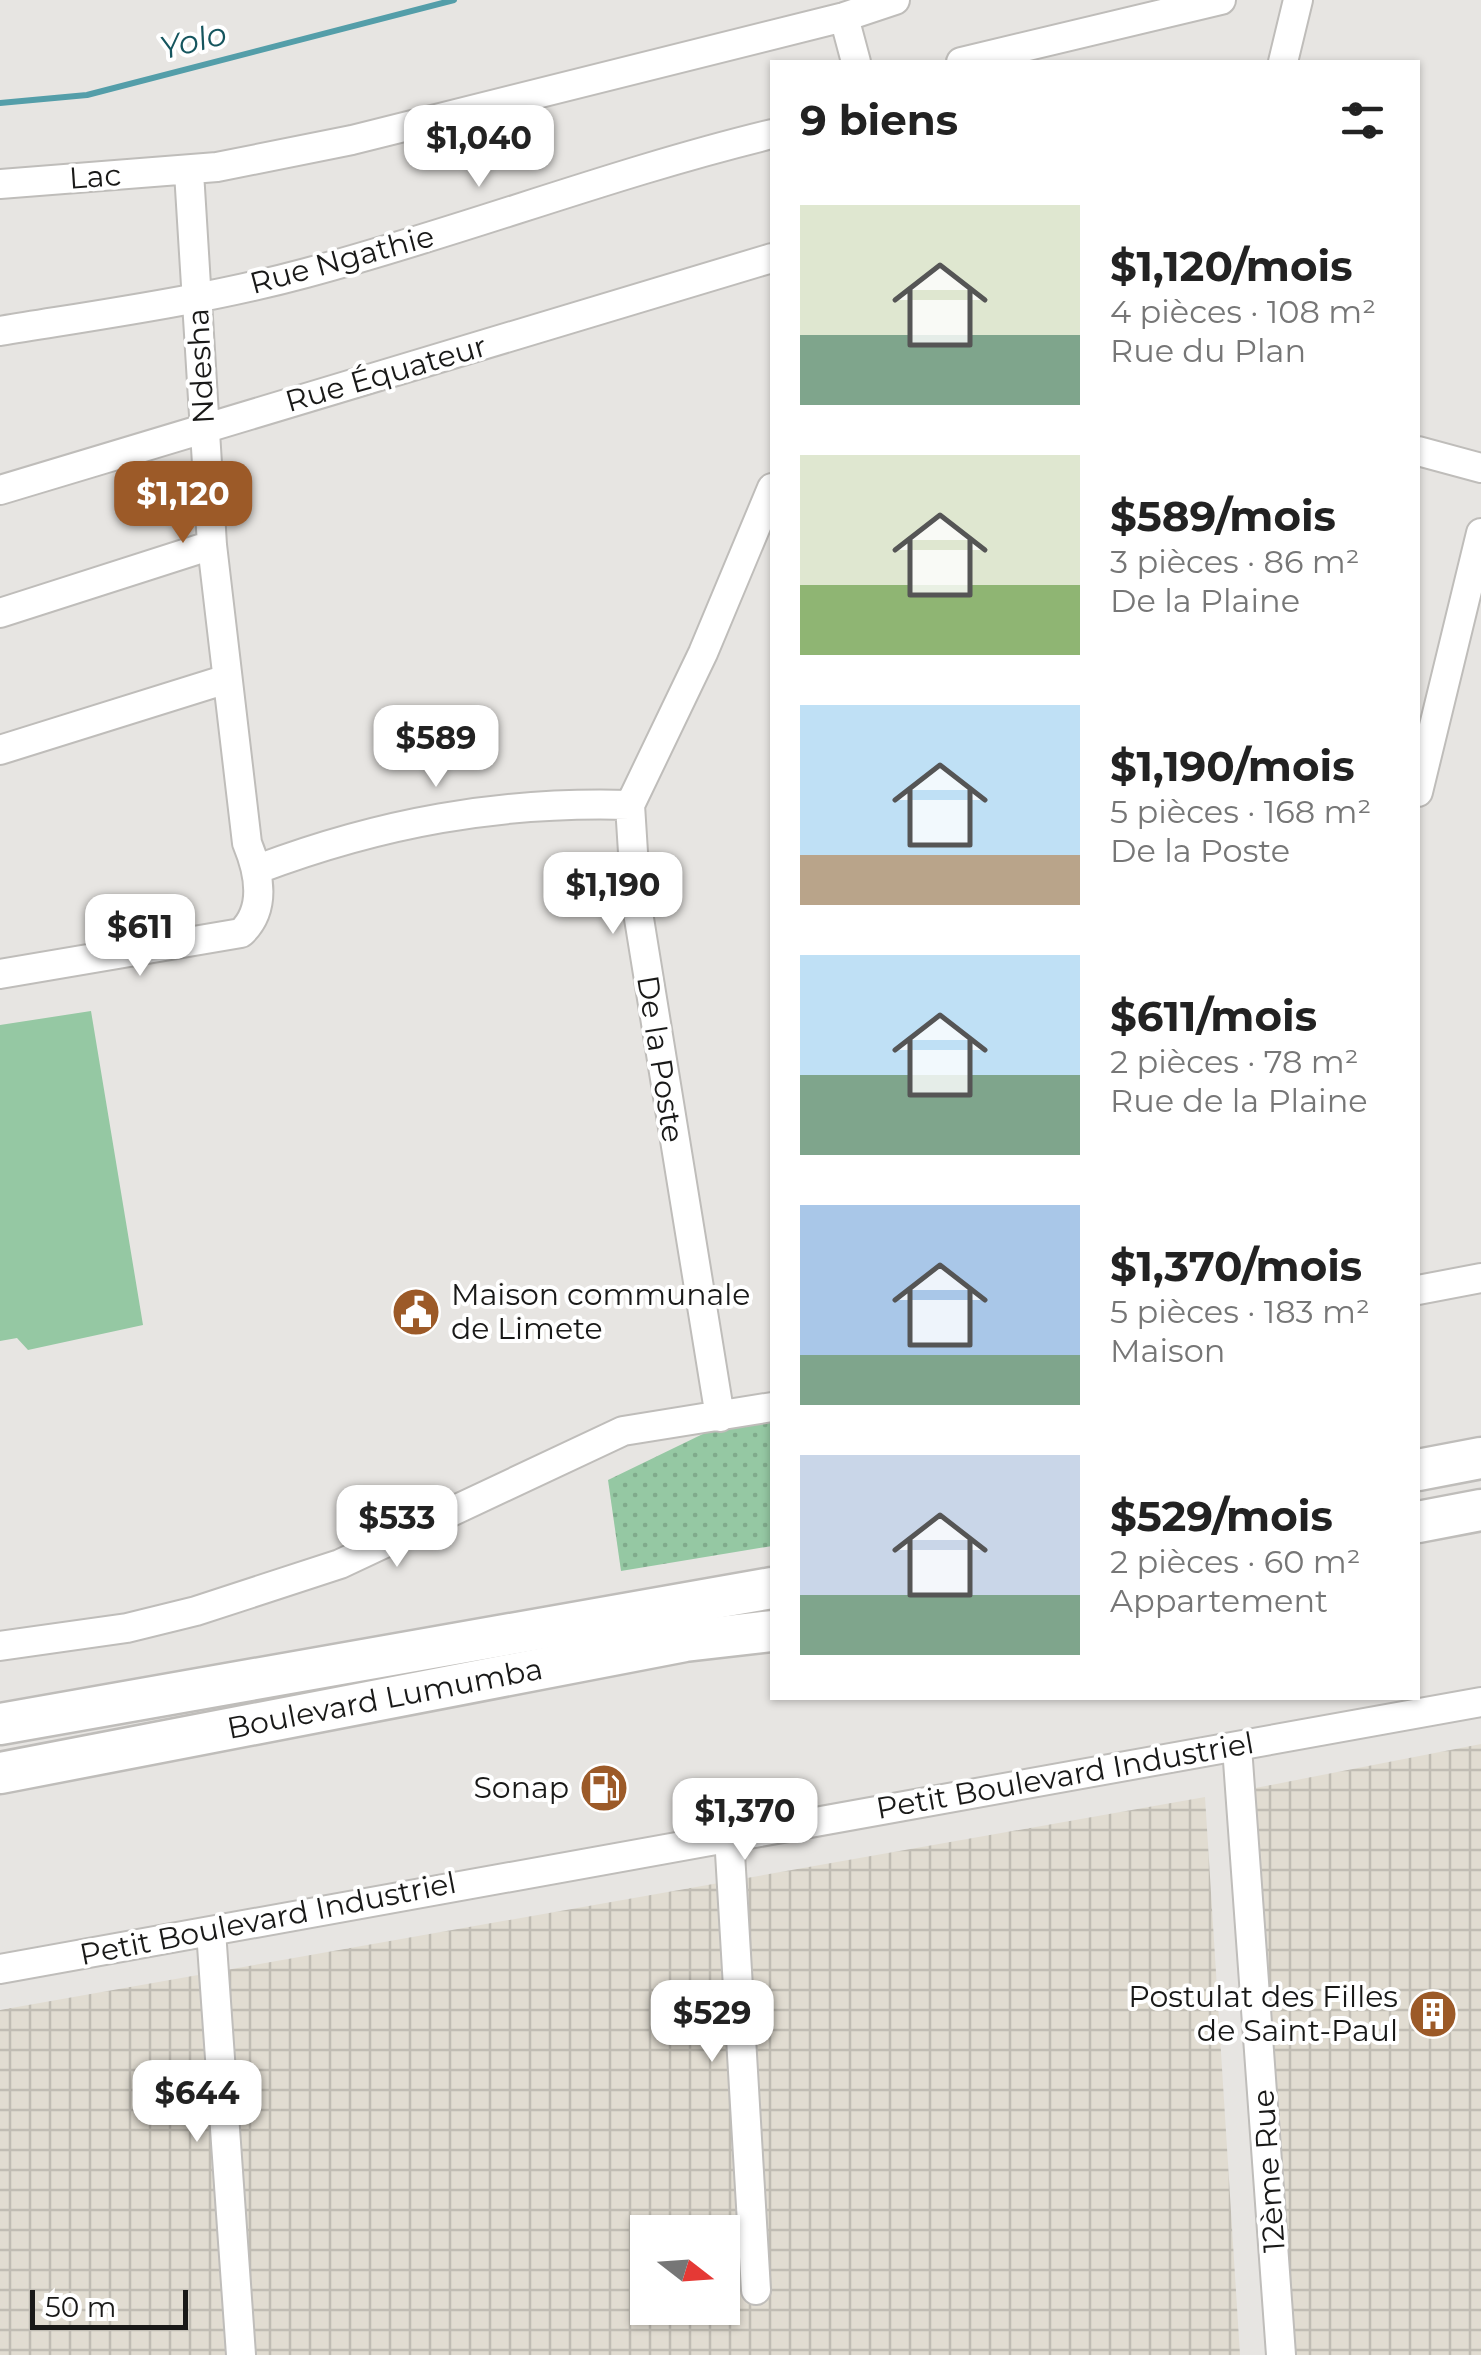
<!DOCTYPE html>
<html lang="fr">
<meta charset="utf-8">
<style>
:root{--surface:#fff;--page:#f2f2f2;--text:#222;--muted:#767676;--accent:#9c5a28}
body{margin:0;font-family:Montserrat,sans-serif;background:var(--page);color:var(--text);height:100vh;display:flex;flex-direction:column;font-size:38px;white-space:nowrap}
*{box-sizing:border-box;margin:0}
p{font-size:32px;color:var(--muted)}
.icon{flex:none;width:55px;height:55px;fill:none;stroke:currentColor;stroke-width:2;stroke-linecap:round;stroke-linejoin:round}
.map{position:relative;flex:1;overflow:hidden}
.drawer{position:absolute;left:770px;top:60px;width:650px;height:1640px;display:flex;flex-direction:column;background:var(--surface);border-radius:0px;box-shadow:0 2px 8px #0004}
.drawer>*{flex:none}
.needle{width:65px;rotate:107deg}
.tools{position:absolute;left:630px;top:2215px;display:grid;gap:20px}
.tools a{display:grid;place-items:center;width:110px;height:110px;border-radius:0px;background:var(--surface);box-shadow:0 2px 8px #0004;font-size:50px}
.scale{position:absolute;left:30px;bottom:25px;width:158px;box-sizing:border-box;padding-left:10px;border:5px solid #191918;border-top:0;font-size:28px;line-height:35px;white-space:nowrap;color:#191918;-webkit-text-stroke:8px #fff;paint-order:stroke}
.price{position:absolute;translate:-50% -85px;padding:0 22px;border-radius:20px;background:#fff;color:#222;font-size:32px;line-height:65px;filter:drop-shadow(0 2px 5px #0008)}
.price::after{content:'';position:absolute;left:50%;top:60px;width:30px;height:22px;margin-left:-15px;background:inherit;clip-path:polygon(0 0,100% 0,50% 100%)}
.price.selected{background:var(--accent);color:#fff}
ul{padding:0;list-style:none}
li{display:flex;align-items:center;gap:30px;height:250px;padding:0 30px}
li span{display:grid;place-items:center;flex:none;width:280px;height:200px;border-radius:0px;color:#555}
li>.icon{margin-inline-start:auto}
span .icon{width:120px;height:120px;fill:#fffc;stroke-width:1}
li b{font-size:42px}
h2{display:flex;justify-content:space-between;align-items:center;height:120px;padding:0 30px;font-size:42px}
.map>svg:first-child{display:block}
.industrial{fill:url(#industrial-grid);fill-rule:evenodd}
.grass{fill:url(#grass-dots)}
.pitch{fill:#95c8a3}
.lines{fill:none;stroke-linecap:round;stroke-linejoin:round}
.stream{stroke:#549ea9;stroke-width:6}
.minor-casing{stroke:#bfbdba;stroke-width:32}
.highway-casing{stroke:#bfbdba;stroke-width:45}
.minor{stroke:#fff;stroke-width:28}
.highway{stroke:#fff;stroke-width:40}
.labels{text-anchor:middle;stroke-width:8;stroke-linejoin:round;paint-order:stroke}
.street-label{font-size:30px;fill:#191918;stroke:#fff}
.poi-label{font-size:30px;fill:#191918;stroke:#fff;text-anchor:end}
.water-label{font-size:32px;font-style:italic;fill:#15555e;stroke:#fff}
</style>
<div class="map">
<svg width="1481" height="2355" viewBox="0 0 1481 2355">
<defs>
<pattern id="industrial-grid" width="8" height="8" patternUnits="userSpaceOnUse" patternTransform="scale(2.5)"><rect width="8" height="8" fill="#e1dcd1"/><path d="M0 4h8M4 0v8" fill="none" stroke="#c0bcb3"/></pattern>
<pattern id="grass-dots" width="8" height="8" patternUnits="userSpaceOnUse" patternTransform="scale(2.5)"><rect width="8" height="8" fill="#95c8a3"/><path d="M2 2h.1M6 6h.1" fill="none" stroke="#80ab8c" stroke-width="1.8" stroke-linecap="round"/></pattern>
</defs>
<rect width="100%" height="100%" fill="#e7e5e2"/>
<path class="industrial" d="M 1481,1744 L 1481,2355 L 1287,2355 L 1245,1790 Z
M 1205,1797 L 1240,2355 L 0,2355 L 0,2010 ZM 648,2232 L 722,2232 L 722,2308 L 648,2308 Z"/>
<path class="grass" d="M 772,1418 L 772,1546 L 621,1571 L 608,1480 L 709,1431 Z"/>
<path class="pitch" d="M 91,1011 L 143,1325 L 28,1350 L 17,1338 L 0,1341 L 0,1025 Z"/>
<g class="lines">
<path class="stream" d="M 0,103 L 87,95 L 454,0"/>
<g class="minor-casing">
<path id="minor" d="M 844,17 L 856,62
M 961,62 L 1221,0
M 1283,62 L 1298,0
M 0,184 L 217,167 L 352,140 L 844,17 L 895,0
M 0,331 C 103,314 206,300 306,273 C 463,231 615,172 772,134
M 1418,451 L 1481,468
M 0,490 L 772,258
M 0,613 L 212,545
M 0,750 L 227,679
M 1418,792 L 1481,533
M 258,869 C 380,823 499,801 630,805
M 0,974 L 241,933 C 267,909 259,872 247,843 L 212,545 L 189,172
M 1418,1290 L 1481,1278
M 720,1417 L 636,900 L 630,805 L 703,653 L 772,488
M 0,1646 L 127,1628 L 196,1611 L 340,1564 L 623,1431 L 772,1407
M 1237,1747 L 1281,2355
M 729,1836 L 756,2290
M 211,1931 L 241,2355
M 0,1969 L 1481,1702"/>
</g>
<g class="highway-casing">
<g id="highway">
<path d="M 1418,1470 L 1481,1458"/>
<path d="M 1418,1522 L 1481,1510"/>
<path d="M 0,1724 L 772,1588"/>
<path id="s1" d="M 0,1773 L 685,1641 L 772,1631"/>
</g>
</g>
<use href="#minor" class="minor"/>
<use href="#highway" class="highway"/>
</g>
<defs>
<g id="civic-disc" transform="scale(2.5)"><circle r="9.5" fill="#9c5a28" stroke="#fff"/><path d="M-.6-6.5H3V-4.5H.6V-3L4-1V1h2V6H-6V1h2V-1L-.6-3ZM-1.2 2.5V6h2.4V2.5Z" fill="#fff"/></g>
<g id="fuel-disc" transform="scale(2.5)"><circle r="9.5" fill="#9c5a28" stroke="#fff"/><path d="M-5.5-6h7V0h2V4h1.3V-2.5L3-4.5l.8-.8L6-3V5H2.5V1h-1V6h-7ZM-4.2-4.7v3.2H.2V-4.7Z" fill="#fff"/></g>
<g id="building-disc" transform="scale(2.5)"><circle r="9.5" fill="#9c5a28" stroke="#fff"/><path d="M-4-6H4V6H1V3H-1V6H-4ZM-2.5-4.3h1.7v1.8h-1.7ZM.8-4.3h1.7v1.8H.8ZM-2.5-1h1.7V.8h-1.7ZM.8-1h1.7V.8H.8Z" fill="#fff"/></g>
</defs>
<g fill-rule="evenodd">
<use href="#civic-disc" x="416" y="1312"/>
<use href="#fuel-disc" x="604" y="1788"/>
<use href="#building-disc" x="1433" y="2014"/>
</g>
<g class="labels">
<g class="street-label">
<text transform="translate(95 177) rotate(-4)" y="10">Lac</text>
<text transform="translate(342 260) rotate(-15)" y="10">Rue Ngathie</text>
<text transform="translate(201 366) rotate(-93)" y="10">Ndesha</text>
<text transform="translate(386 374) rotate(-16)" y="10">Rue Équateur</text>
<text transform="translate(660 1059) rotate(81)" y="10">De la Poste</text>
<text dy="10" stroke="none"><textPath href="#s1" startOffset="392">Boulevard Lumumba</textPath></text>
<text transform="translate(1065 1776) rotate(-10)" y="10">Petit Boulevard Industriel</text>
<text transform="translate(268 1919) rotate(-11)" y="10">Petit Boulevard Industriel</text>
<text transform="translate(1269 2171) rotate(-94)" y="10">12ème Rue</text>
</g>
<g class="poi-label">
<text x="451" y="1305" text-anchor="start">Maison communale<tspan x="451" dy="34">de Limete</tspan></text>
<text x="569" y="1798">Sonap</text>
<text x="1398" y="2007">Postulat des Filles<tspan x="1398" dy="34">de Saint-Paul</tspan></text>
</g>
<g class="water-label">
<text transform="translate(193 41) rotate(-14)" y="11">Yolo</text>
</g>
</g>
</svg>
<div class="tools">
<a><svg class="needle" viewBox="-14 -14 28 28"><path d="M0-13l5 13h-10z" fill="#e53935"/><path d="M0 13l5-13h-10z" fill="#767676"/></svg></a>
</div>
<div class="scale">50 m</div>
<b class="price" style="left:479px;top:190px">$1,040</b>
<b class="price selected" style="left:183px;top:546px">$1,120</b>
<b class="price" style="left:436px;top:790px">$589</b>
<b class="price" style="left:613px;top:937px">$1,190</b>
<b class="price" style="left:140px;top:979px">$611</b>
<b class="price" style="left:397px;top:1570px">$533</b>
<b class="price" style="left:745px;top:1863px">$1,370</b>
<b class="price" style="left:712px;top:2065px">$529</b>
<b class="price" style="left:197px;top:2145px">$644</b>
<section class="drawer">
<h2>9 biens<svg class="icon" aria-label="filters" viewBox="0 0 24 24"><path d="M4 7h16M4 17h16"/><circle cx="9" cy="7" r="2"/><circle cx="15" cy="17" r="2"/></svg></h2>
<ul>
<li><span style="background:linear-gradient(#dfe7d0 65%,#7fa58c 0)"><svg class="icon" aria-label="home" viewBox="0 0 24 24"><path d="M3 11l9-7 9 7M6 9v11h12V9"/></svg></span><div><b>$1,120/mois</b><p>4 pièces · 108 m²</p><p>Rue du Plan</p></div></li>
<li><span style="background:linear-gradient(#dfe7d0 65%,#8fb573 0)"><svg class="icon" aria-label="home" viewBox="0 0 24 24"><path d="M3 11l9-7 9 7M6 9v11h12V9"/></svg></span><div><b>$589/mois</b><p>3 pièces · 86 m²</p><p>De la Plaine</p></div></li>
<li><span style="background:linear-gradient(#bfe0f5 75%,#b9a48a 0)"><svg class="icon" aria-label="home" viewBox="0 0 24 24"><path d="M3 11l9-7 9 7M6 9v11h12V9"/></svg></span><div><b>$1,190/mois</b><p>5 pièces · 168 m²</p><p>De la Poste</p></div></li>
<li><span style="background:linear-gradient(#bfe0f5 60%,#7fa58c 0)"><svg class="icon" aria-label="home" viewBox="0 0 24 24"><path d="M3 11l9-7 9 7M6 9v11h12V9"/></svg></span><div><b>$611/mois</b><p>2 pièces · 78 m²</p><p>Rue de la Plaine</p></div></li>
<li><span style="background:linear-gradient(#a9c7e8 75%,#7fa58c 0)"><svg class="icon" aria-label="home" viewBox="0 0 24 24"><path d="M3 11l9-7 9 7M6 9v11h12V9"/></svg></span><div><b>$1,370/mois</b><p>5 pièces · 183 m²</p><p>Maison</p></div></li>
<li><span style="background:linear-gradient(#c9d6e8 70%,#7fa58c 0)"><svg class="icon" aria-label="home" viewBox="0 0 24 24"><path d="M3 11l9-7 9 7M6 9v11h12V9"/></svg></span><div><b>$529/mois</b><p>2 pièces · 60 m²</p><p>Appartement</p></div></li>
</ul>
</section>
</div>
